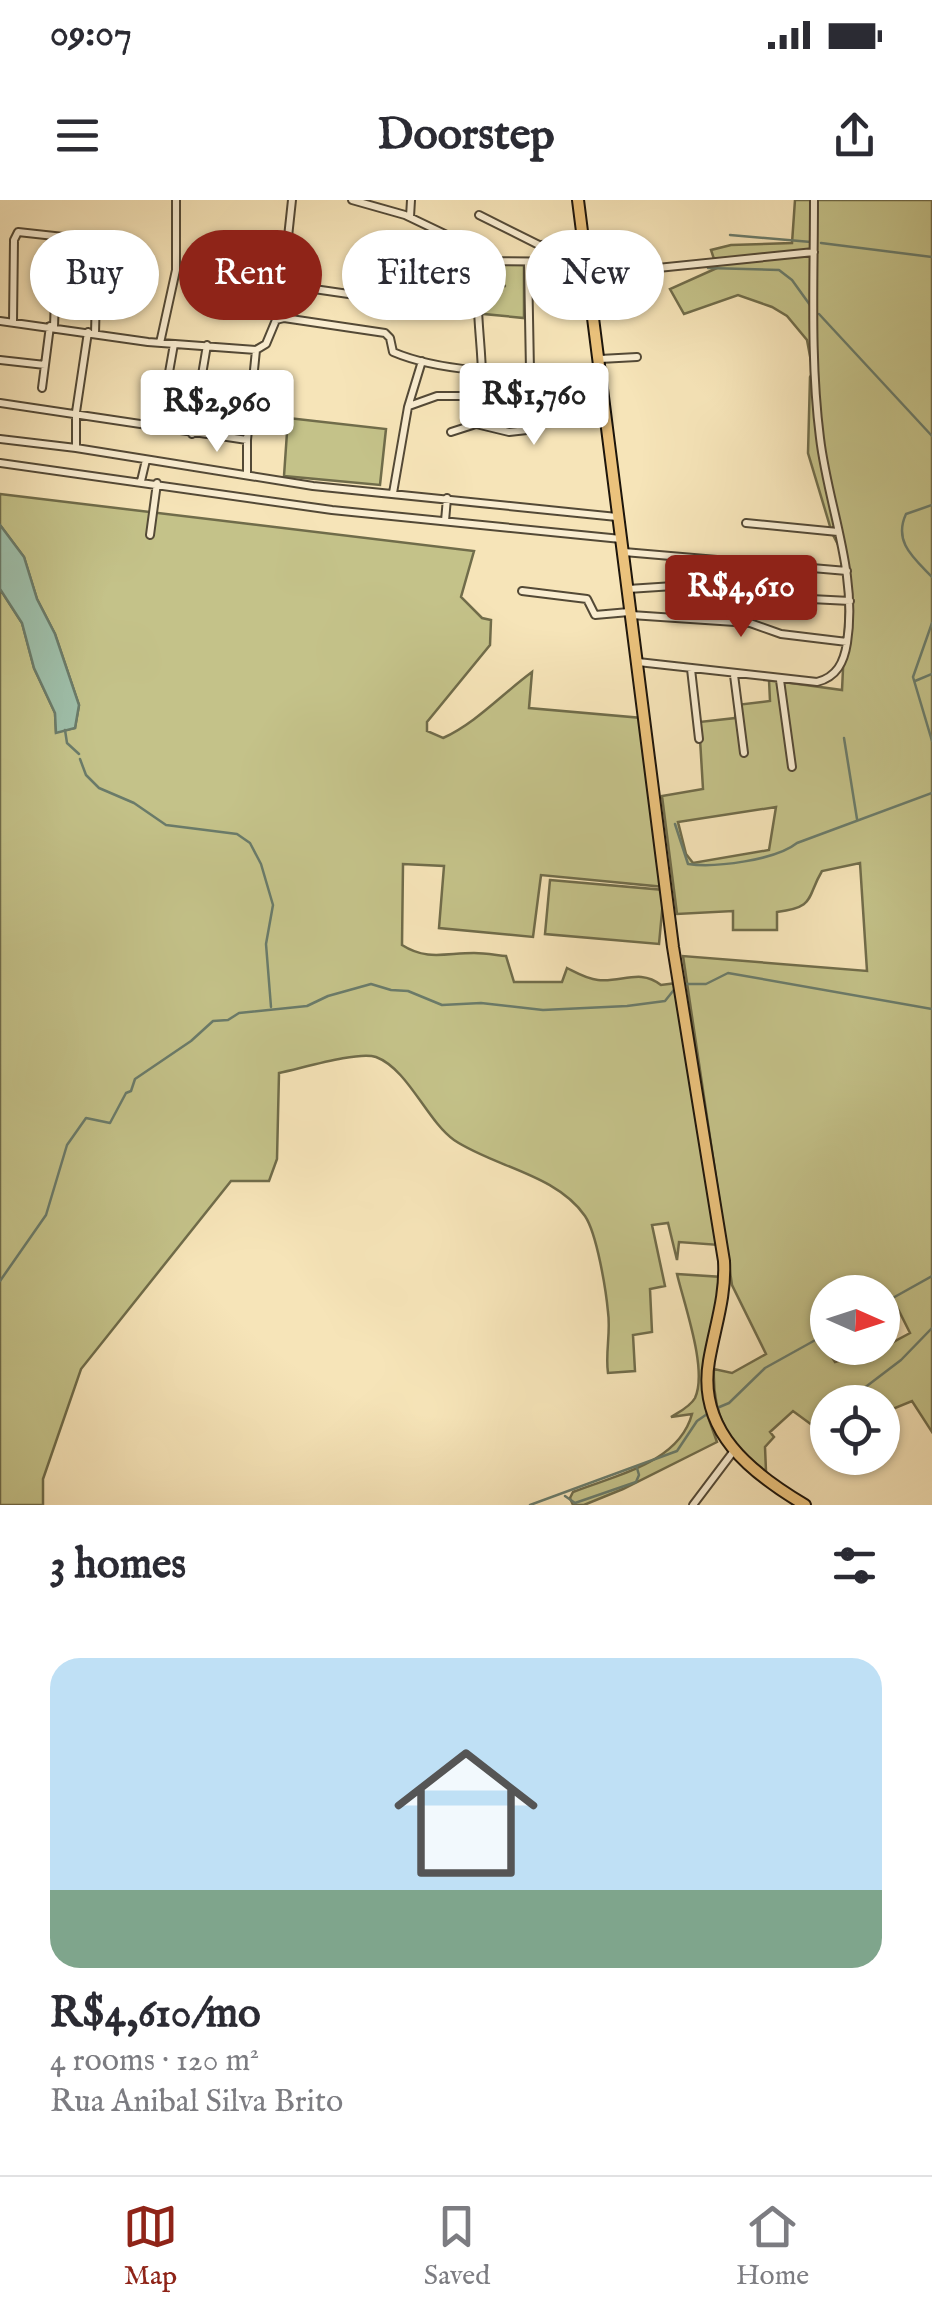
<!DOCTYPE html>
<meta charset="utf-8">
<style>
:root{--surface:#fff;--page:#f7f7f7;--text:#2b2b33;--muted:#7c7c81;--line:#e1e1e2;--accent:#8f2418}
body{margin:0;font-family:"IM FELL English",serif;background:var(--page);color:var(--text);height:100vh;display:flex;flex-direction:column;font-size:38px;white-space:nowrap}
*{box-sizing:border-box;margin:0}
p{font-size:32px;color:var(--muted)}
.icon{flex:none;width:55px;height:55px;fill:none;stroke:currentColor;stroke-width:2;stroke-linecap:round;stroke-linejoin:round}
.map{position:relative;height:1305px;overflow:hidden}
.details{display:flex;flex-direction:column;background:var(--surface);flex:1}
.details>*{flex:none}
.banner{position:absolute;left:30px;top:30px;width:872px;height:90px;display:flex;gap:20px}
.needle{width:65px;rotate:93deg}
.buttons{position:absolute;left:810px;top:1075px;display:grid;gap:20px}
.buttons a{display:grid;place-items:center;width:90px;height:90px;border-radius:50%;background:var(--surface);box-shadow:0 2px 8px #0004;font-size:50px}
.price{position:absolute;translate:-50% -85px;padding:0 22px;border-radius:10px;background:#fff;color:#222;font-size:32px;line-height:65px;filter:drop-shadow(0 2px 5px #0008)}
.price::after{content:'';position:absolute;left:50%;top:60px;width:30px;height:22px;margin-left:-15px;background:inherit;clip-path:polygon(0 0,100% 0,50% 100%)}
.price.selected{background:var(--accent);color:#fff}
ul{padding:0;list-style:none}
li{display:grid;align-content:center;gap:20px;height:530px;padding:0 50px}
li+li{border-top:2px solid var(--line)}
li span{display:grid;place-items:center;height:310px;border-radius:30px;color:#555}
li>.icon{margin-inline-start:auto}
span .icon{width:180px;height:180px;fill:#fffc;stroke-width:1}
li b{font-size:42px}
h2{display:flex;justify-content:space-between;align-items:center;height:120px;padding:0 50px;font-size:42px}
.chip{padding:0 35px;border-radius:45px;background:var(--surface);box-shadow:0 2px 8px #0004;font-size:35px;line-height:90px}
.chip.selected{background:var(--accent);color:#fff}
.status{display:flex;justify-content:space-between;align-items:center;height:70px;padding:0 50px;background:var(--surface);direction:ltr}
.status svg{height:28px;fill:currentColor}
header{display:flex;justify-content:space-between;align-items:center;height:130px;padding:0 50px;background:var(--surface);font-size:45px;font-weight:700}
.tabs{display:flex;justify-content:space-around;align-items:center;height:140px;border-top:2px solid var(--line);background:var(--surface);font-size:28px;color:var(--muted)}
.tabs a{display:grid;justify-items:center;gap:5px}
.tabs .selected{color:var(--accent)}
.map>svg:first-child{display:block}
.green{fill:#c4c289;stroke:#706c4a;stroke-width:2.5;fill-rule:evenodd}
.water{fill:#9ebfaa;stroke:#6a7b6a;stroke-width:2.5}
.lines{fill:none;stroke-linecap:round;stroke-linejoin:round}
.stream{stroke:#6a7b6a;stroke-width:2.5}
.minor-casing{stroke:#534936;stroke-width:10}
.primary-casing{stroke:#1d150b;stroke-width:14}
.minor{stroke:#f9edd1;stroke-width:6}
.primary{stroke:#ebc27c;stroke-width:10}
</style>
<div class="status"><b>09:07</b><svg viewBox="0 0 49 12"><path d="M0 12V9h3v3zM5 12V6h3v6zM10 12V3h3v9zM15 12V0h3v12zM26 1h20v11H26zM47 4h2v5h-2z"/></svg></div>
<header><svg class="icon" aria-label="menu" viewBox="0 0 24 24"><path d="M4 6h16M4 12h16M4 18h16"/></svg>Doorstep<svg class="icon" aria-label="share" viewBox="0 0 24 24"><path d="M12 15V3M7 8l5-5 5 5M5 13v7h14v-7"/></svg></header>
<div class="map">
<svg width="932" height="1305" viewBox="0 0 932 1305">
<rect width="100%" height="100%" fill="#f6e4b8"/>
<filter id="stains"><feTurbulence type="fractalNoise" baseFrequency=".002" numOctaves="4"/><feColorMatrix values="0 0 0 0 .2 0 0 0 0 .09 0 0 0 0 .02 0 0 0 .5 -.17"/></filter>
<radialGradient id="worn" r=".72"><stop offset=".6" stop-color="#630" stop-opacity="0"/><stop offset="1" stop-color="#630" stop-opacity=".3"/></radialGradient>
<path class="green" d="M 795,0 L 932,0 L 932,1232 L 912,1201 L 883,1213 L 882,1202 L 828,1202 L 827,1236 L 793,1211 L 770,1232 L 774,1237 L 765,1247 L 766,1271 C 728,1245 712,1215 714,1169 L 732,1173 L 766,1154 L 732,1085 L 683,756 L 867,771 L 860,663 L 822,671 C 806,698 816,707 777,712 L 777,730 L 733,730 L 733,711 L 677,714 L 662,596 L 703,589 L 699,522 L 735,518 L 736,505 L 770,501 L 769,480 L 842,490 L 848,364 L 832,333 L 808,253 L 810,177 L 813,172 L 807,140 L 787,116 L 772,107 L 738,95 L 684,114 L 670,89 L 717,68 L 711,50 L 731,45 L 792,43 ZM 776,607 L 769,650 L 693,663 L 686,654 L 678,622 ZM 828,1092 L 882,1092 L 883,1107 L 894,1101 L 910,1133 L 882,1148 L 835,1162 L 826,1148 L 821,1148 L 818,1143 L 827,1137 Z
M 490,63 L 524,64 L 524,118 L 484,114 L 484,91 L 488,87 L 506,86 L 489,85 Z
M 288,218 L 386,229 L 380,285 L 284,276 Z
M 0,294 L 474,351 L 461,397 L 482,418 L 491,420 L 490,445 L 427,522 L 427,531 L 443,538 C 476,523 502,494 532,472 L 529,508 L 642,518 L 665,687 L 541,675 L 533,737 L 439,728 L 444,666 L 403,664 L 402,745 C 427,761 446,753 474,753 C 484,753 496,755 506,756 L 514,782 L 562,782 L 567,768 C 577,773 587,779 598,780 C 621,783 640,768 661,785 L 677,783 L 719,1045 L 679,1042 L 677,1060 L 668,1023 L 652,1025 L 665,1086 L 650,1089 L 652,1132 L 633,1135 L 635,1171 L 608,1173 C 605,1153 611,1133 608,1112 C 606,1090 597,1034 585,1016 C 556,974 494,967 454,940 C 427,921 408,869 376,857 C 357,851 300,869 279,873 L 277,959 L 269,981 L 231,981 L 81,1169 L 43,1279 L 43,1305 L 0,1305 L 0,389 L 22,423 L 34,468 L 55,513 L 56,532 L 75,528 L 79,505 L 55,434 L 37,399 L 24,357 L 0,325 Z
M 550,680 L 664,690 L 659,744 L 545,734 Z
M 677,1074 L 722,1077 L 704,1192 L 707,1214 L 717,1242 L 623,1289 L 584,1305 L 573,1305 L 570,1298 L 573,1292 C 616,1275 679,1263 692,1214 L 671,1217 C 679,1212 690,1207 695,1198 C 708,1170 684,1104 677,1074 Z"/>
<path class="water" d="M 0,325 L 24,357 L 37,399 L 55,434 L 79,505 L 75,528 L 56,533 L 55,513 L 34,468 L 22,423 L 0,389 Z"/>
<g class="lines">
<path class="stream" d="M 730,35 L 811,42
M 821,43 L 932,57
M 708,68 L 779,70 L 792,80 L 810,105
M 819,114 L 932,236
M 932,305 L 906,314 C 893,342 914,358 932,377
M 932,423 L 913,477 L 932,541
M 915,481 L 932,474
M 65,530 L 67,543 L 79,554
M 844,538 L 857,619
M 80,559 L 86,575 L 99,588 L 134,603 L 166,625 L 237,634 L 250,643 L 261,664 L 273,705 L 266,744 L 271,807
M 675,624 L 688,664 C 715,668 776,660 797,643 L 932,593
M 685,784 L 706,784 L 728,773 L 932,809
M 0,1081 L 46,1015 L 67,945 L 86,918 L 110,923 L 126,893 L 131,891 L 135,879 L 191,841 L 213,821 L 228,820 L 239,813 L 307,806 L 328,796 L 371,784 L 391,790 L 408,791 L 442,805 L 481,803 L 543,810 L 627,806 L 665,801 L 677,786
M 882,1104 L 932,1076
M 859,1192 L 901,1160 L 932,1128
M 717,1208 L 729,1203 L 765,1168 L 828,1133
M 565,1296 L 575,1303 L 636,1282 L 639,1275 L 637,1268
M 530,1305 L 677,1251 L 697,1221 L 710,1212"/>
<g class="minor-casing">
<path id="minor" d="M 352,0 L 405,15 L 497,59
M 479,15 L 539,45 L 583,44
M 410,17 L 411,0
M 528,63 L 530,171
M 285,65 L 292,0
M 589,75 L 814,52
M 422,83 L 479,87
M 314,89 L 383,99 L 480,103
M 0,121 L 148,142 L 256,150 L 266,144 L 276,120 L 284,118 L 385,133 L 390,138 L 393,152 C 452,177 537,172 601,174
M 13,122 L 14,40 L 18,32 L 91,40 L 95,42 L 97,52 L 95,134
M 54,127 L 57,37
M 160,143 L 176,70 L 176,0
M 600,159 L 637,157
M 0,160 L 45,165
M 42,188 L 50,126
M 555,190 L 604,192
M 0,203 L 247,240
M 409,206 L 437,196 L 482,196
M 476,224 L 509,232 L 536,229 L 528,203
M 159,229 L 174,144
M 451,232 L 476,224 C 492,172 470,117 481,65 L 488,61 L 586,62
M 192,234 L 207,145
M 0,239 L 76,248 L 313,286 L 617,317
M 76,248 L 76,212 L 88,132
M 0,263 L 332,310 L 621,339
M 247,275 L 247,240 L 256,150
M 141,281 L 146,260
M 393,293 L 408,207 L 422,161
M 445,321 L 447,298
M 746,323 L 838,332
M 150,335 L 157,283
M 624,352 L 847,371
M 628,389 L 689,385 L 791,398 L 850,401
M 522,391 L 587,399 L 595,415 L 629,412
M 631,415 L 750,423 L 781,434 L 847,442
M 638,462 L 817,482 C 837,477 844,462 847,443 C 858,373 828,306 820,238 C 810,160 814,79 814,0
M 691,469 L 699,539
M 734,475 L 744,553
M 780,480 L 792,567
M 693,1305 L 733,1252"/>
</g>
<g class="primary-casing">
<path id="primary" d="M 578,0 L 673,747 L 724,1061 C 726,1097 715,1126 709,1161 C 697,1231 751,1273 805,1305"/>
</g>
<use href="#minor" class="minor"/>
<use href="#primary" class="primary"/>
</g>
<rect width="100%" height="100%" filter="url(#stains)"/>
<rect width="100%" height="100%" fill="url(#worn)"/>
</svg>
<div class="buttons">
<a><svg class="needle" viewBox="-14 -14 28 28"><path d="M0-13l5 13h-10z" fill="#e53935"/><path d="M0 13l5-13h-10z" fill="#7c7c81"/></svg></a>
<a><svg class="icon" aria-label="locate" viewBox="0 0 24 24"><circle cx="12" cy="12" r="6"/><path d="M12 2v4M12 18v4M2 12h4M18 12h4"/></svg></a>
</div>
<b class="price" style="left:534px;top:248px">R$1,760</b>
<b class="price" style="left:217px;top:255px">R$2,960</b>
<b class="price selected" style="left:741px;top:440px">R$4,610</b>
<div class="banner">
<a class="chip">Buy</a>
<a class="chip selected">Rent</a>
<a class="chip">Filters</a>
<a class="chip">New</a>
</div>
</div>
<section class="details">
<h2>3 homes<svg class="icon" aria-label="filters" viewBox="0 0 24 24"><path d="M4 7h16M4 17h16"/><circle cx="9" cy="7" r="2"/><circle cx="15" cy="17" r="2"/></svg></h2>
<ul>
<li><span style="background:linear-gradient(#bfe0f5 75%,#7fa58c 0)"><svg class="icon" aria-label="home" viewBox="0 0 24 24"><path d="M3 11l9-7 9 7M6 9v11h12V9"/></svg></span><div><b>R$4,610/mo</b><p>4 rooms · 120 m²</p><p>Rua Anibal Silva Brito</p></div></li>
</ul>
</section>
<nav class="tabs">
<a class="selected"><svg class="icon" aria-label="map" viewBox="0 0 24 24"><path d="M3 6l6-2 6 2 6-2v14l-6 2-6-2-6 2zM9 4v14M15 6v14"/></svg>Map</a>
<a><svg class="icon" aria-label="saved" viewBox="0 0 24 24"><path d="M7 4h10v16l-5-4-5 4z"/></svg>Saved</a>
<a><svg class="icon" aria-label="home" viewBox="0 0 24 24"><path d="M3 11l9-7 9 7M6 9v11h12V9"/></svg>Home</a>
</nav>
